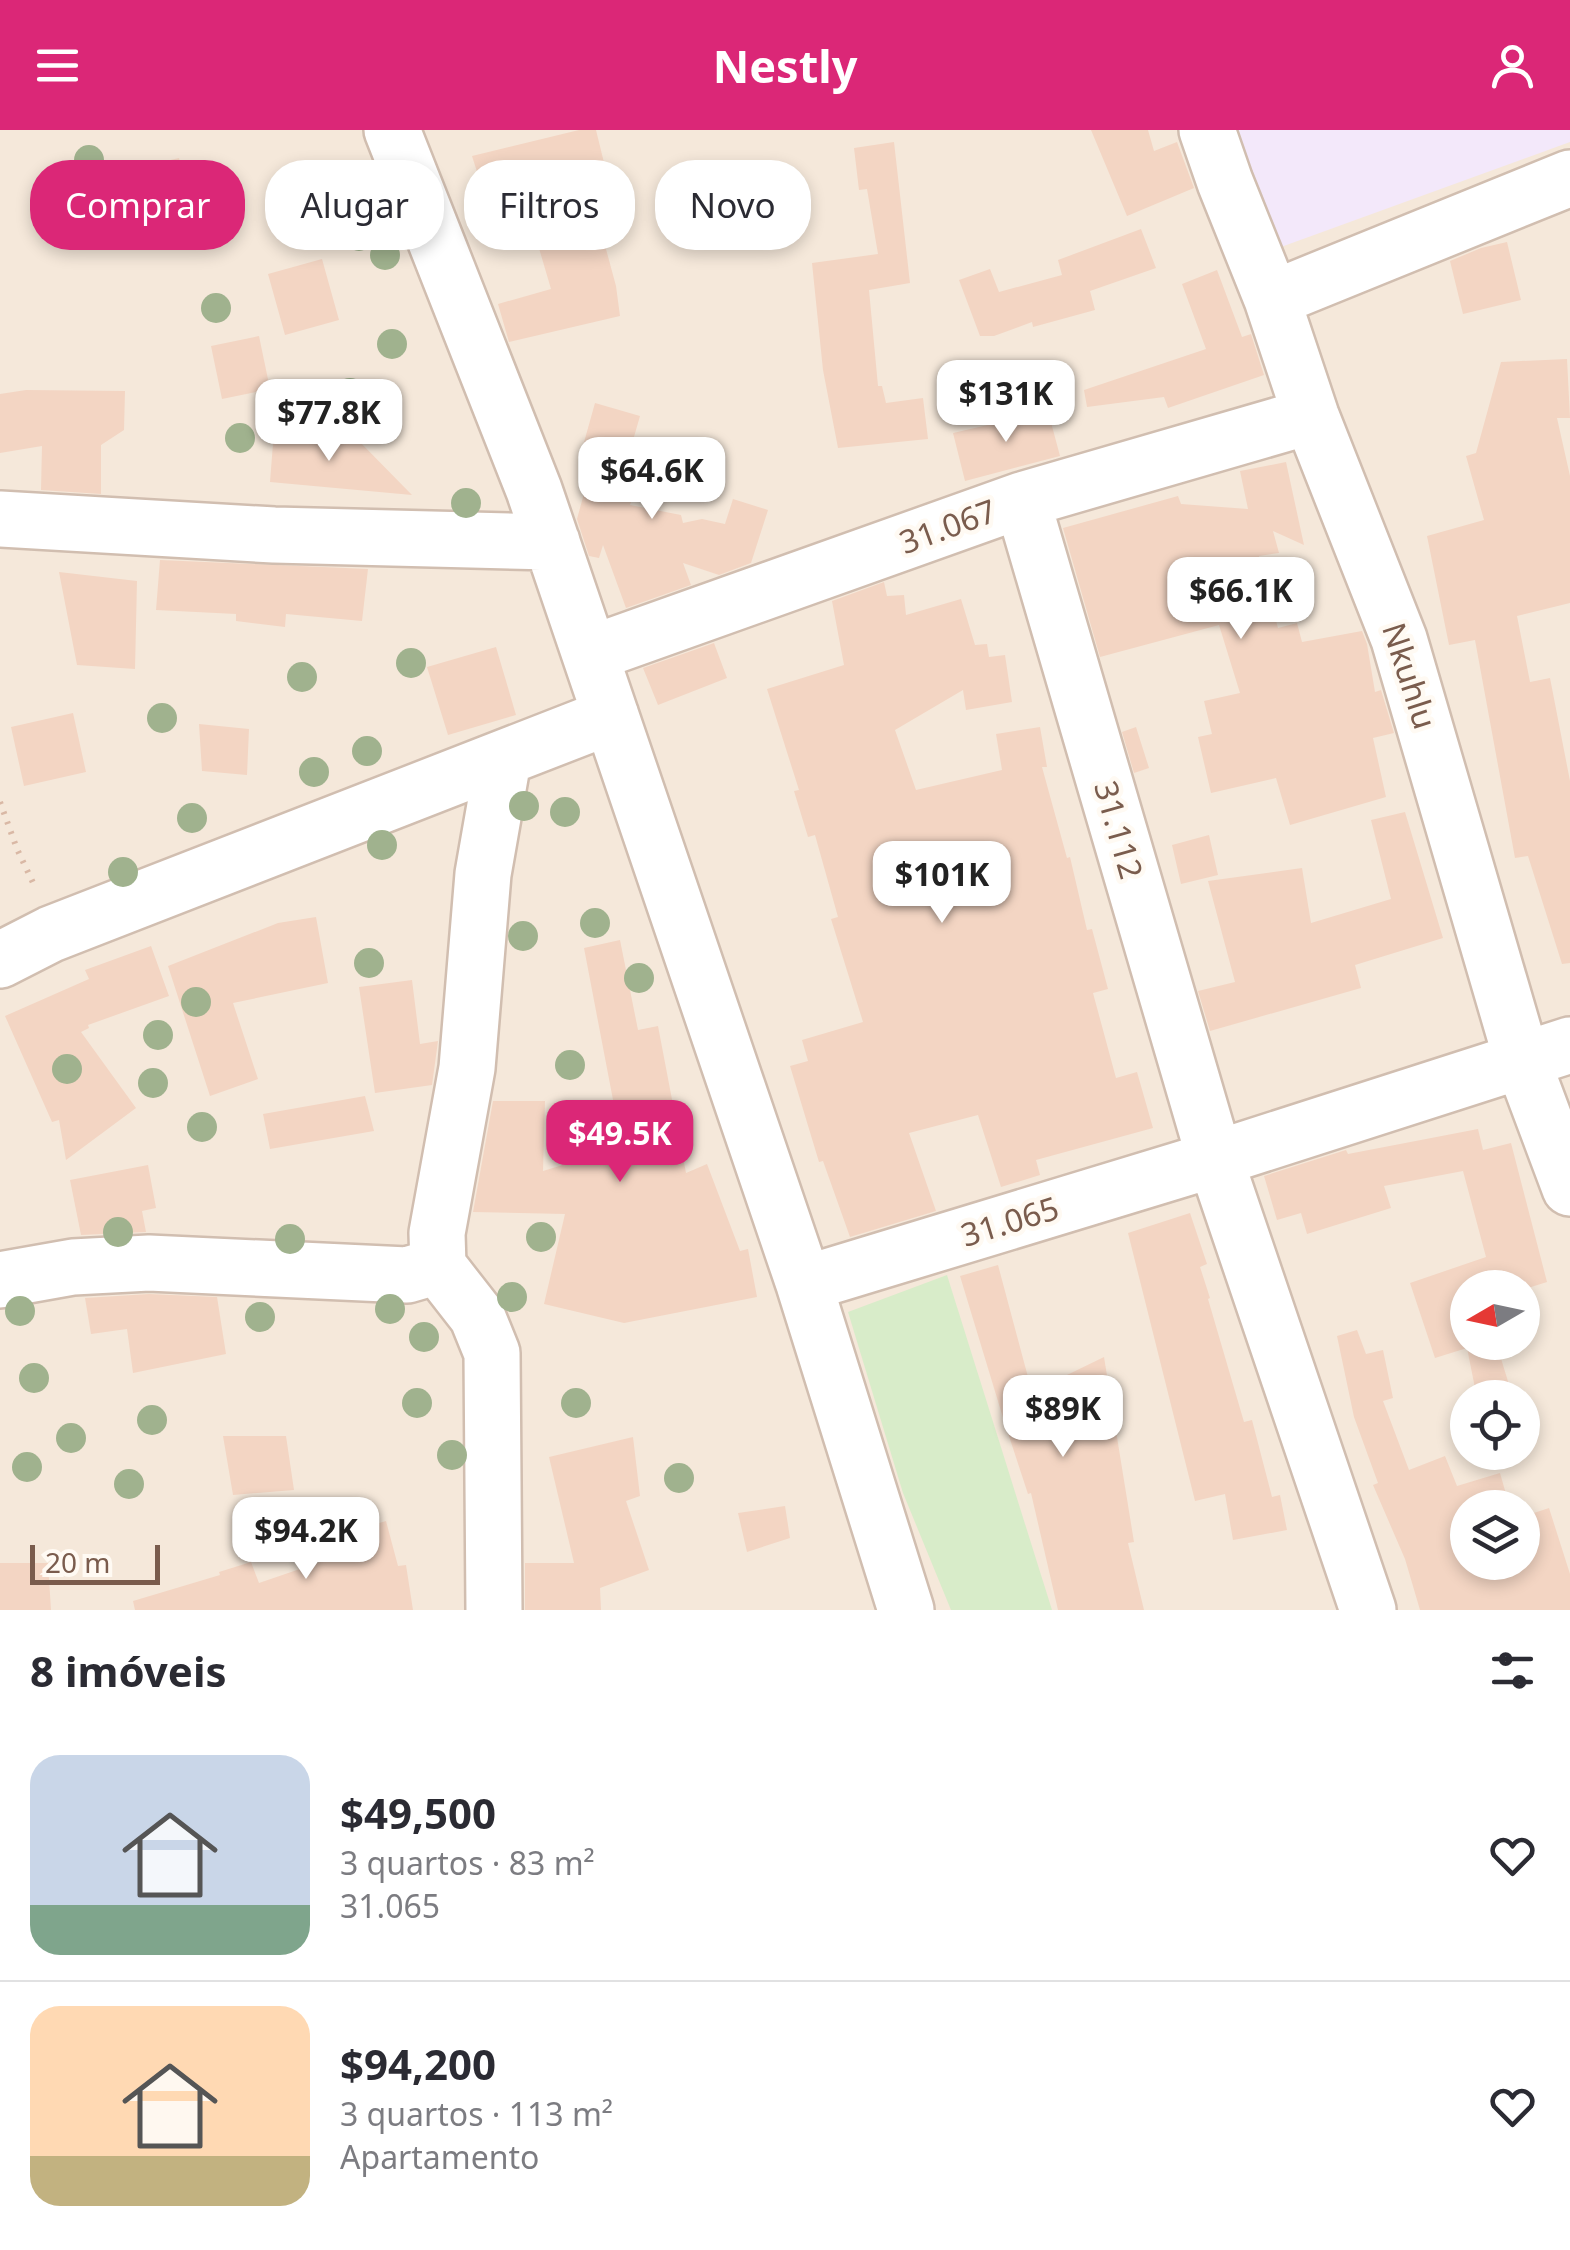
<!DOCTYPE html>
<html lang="pt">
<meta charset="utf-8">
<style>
:root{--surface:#fff;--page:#f2f2f3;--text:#2b2b33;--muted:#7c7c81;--line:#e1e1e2;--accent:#db2777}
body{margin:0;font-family:"Noto Sans",sans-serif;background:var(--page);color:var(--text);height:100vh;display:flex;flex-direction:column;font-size:38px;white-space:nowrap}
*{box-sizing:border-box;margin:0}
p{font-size:32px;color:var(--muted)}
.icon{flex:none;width:55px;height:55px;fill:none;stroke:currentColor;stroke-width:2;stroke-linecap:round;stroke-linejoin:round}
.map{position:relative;height:1480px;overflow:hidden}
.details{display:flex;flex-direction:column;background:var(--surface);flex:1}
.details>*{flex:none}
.guide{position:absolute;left:30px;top:30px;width:1000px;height:90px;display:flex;gap:20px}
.needle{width:65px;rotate:261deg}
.buttons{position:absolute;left:1450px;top:1140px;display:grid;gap:20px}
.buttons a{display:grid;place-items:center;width:90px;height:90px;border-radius:50%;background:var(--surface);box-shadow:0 5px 15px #0003;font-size:50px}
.scale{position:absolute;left:30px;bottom:25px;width:130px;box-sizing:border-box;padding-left:10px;border:5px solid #7a5c4d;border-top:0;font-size:28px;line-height:35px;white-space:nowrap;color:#7a5c4d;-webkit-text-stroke:8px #fffaf3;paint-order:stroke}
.price{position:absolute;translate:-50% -85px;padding:0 22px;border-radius:20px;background:#fff;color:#222;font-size:32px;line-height:65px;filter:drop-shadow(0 2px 5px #0008)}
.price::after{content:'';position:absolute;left:50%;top:60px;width:30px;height:22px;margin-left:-15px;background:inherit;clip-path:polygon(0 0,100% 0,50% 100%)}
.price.selected{background:var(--accent);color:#fff}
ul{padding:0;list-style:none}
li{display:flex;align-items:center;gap:30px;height:250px;padding:0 30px}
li+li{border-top:2px solid var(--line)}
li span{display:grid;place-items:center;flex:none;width:280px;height:200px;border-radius:30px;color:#555}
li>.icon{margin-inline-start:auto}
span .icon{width:120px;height:120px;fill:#fffc;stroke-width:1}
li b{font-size:42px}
h2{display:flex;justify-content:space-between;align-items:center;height:120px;padding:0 30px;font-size:42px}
.chip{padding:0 35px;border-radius:40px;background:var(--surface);box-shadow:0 5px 15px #0003;font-size:35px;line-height:90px}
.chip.selected{background:var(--accent);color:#fff}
header{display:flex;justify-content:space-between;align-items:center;height:130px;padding:0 30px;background:var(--accent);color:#fff;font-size:45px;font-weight:700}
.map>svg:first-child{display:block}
.residential{fill:#f5e8da;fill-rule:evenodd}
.education{fill:#f3e8fa}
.green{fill:#d8ecc9}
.building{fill:#f3d5c3}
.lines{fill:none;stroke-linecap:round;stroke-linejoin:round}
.minor-casing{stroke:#d1beb0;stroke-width:60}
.path{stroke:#d9b8a5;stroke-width:6;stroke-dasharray:2.5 8;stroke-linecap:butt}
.minor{stroke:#fff;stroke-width:55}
.tree{fill:#a0b28e}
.labels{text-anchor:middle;stroke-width:9;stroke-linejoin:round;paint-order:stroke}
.street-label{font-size:32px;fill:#7a5c4d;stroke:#fffaf3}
</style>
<header><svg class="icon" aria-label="menu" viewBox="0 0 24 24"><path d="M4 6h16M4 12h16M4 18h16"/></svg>Nestly<svg class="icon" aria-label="person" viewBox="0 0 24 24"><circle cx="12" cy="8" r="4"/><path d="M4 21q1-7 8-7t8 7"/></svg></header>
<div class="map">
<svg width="1570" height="1480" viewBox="0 0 1570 1480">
<rect width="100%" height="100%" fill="#fdf6ec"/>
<path class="residential" d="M 0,0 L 1570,0 L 1570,1480 L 0,1480 ZM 1468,1158 L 1522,1158 L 1522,1212 L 1468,1212 ZM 1468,1268 L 1522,1268 L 1522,1322 L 1468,1322 ZM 1468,1378 L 1522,1378 L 1522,1432 L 1468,1432 Z"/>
<path class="education" d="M 1211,0 L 1570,0 L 1570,12 L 1256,126 Z"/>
<path class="green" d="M 947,1145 L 1052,1480 L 951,1480 L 903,1363 L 848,1182 Z"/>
<path class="building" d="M 579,0 L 596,0 L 619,94 L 600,97 L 616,156 L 620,186 L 509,212 L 498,174 L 551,159 L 521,57 L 485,67 L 472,26 Z
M 1091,0 L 1148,0 L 1154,21 L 1177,12 L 1194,58 L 1127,86 Z
M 894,12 L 910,153 L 869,160 L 878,256 L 882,256 L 886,273 L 923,268 L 928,309 L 838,318 L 823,240 L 812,133 L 878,124 L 867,59 L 859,60 L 854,18 Z
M 179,28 L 185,51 L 200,47 L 210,91 L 131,109 L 116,43 Z
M 1141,99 L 1156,138 L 1090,161 L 1095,180 L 1033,197 L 1032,192 L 994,206 L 980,206 L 959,150 L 990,139 L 999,162 L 1062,145 L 1058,130 Z
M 1507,112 L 1521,170 L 1463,184 L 1450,131 L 1481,118 Z
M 322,129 L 339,190 L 285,205 L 268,144 Z
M 1217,140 L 1242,207 L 1251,204 L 1264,245 L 1168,278 L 1164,267 L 1087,277 L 1084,260 L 1206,219 L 1182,154 Z
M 259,206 L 270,259 L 222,269 L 211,216 Z
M 1567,229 L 1570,288 L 1557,288 L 1570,346 L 1570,473 L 1517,486 L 1530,552 L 1550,548 L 1570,651 L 1570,833 L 1562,834 L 1528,726 L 1515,728 L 1475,510 L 1449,515 L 1427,406 L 1484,390 L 1466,326 L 1476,323 L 1501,232 Z
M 26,260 L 125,261 L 124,300 L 101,315 L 101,364 L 41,360 L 42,316 L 0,323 L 0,264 Z
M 595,273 L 640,286 L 619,359 L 634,363 L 630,375 L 681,385 L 683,393 L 702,389 L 725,394 L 733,369 L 768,380 L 751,433 L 719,445 L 683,433 L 691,455 L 626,478 L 603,415 L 599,428 L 589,426 L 577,389 L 594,327 L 581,323 Z
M 1048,281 L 1060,326 L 965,351 L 953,303 Z
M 274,301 L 357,309 L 412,365 L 270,352 Z
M 1286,332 L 1304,415 L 1273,401 L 1279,423 L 1259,426 L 1278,498 L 1297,493 L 1302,512 L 1362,501 L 1367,514 L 1375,562 L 1381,560 L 1394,603 L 1373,608 L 1386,667 L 1290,695 L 1276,648 L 1211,663 L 1198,607 L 1212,604 L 1204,571 L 1240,563 L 1219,495 L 1100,527 L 1063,398 L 1178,366 L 1181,374 L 1248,379 L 1240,341 Z
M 160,430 L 368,439 L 362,491 L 286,484 L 285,497 L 236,491 L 236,484 L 156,480 Z
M 59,442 L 137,451 L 135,539 L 77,535 Z
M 884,452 L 887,466 L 904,465 L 906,485 L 961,469 L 975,515 L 987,514 L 989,527 L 1005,525 L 1012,572 L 966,580 L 963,560 L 895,600 L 916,660 L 1002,640 L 996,604 L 1040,597 L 1047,637 L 1042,637 L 1067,728 L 1070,727 L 1087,800 L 1092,799 L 1108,859 L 1093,863 L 1116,948 L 1137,942 L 1153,998 L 1036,1030 L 1040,1045 L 1001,1057 L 978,985 L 909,1003 L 936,1081 L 850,1107 L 823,1031 L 819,1032 L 790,936 L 808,931 L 802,910 L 863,892 L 831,789 L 838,787 L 815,705 L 808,707 L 794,661 L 799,660 L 767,559 L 844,535 L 832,471 Z
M 714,513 L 727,548 L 658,575 L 643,538 Z
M 496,517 L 516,585 L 448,605 L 427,537 Z
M 73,583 L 86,642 L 24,656 L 11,597 Z
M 199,594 L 249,599 L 247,645 L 202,641 Z
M 1136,597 L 1149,638 L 1134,643 L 1122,602 Z
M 1405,682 L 1443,808 L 1355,835 L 1361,858 L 1210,901 L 1198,861 L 1235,852 L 1208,751 L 1302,738 L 1311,793 L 1391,769 L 1371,690 Z
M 1209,705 L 1218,745 L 1181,754 L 1172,715 Z
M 316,787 L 328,853 L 233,873 L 258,949 L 210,966 L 168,836 L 278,793 Z
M 620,810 L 638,900 L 658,896 L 686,1043 L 707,1034 L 740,1121 L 748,1119 L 757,1167 L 624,1193 L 544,1174 L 565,1084 L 473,1082 L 493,971 L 545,971 L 543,1041 L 622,1017 L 584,818 Z
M 151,816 L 169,866 L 88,895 L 89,898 L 81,902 L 136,978 L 66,1030 L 59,990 L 52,992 L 5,886 L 89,849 L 85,840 Z
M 412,850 L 420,914 L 438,911 L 432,955 L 375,963 L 359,857 Z
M 365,966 L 374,1001 L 270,1019 L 263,984 Z
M 1478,999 L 1483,1020 L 1511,1013 L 1547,1152 L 1522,1160 L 1522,1158 L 1468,1158 L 1468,1212 L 1496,1212 L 1513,1268 L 1477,1268 L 1467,1218 L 1435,1228 L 1410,1153 L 1486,1127 L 1463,1041 L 1384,1056 L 1391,1078 L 1307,1104 L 1301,1083 L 1277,1090 L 1264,1046 L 1346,1020 L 1348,1024 Z
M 148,1035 L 156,1078 L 142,1081 L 146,1102 L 81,1105 L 70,1050 Z
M 1190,1083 L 1207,1134 L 1200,1137 L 1210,1168 L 1208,1169 L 1244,1292 L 1252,1290 L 1272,1367 L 1280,1365 L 1287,1400 L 1233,1410 L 1225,1364 L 1195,1371 L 1128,1103 Z
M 998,1135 L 1032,1262 L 1104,1227 L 1134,1412 L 1128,1413 L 1144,1480 L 1058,1480 L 1031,1363 L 1028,1364 L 1004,1291 L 960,1146 Z
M 149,1164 L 217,1167 L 226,1224 L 133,1243 L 127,1199 L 91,1204 L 85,1168 Z
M 1357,1200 L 1366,1224 L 1383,1220 L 1393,1268 L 1383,1271 L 1409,1340 L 1445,1326 L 1457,1356 L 1500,1343 L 1510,1378 L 1468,1378 L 1468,1432 L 1522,1432 L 1522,1387 L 1549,1378 L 1570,1444 L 1570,1480 L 1420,1480 L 1405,1429 L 1373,1355 L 1378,1353 L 1354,1287 L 1337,1206 Z
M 223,1306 L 286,1306 L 294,1360 L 233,1365 Z
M 633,1307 L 640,1366 L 626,1371 L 649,1440 L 600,1458 L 601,1480 L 525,1480 L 525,1433 L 574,1433 L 549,1327 Z
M 785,1376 L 790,1408 L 747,1422 L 738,1383 Z
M 386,1391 L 398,1436 L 406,1435 L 413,1480 L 135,1480 L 133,1471 L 220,1445 L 219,1442 L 251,1432 L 259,1453 L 335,1427 L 328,1408 Z
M 0,1433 L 48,1433 L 51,1480 L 0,1480 Z"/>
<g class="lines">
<g class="minor-casing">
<path id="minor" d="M 392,0 L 534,360 L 804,1154 L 906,1480
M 1207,0 L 1225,52 L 1272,169 L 1311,286 L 1399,509 L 1522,930 L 1570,1058
M 1272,169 L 1570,48
M 1022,370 L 1215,1029 L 1368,1480
M 0,389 L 274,405 L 552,412
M 590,524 L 1022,370 L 1311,286
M 0,830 L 51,804 L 611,586
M 438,1136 L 477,1186 L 492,1223 L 494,1480
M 0,1150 L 73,1137 L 149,1133 L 407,1145 L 438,1136 L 437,1103 L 467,938 L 483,744 L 503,630
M 804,1154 L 1215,1029 L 1570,915"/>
</g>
<path class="path" d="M 0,672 L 17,719 L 36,759"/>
<use href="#minor" class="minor"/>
</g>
<g class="tree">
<circle cx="89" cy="30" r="15"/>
<circle cx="229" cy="68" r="15"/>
<circle cx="359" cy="106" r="15"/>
<circle cx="385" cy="125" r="15"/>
<circle cx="216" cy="178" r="15"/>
<circle cx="392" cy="214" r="15"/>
<circle cx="350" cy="263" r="15"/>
<circle cx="240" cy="308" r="15"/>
<circle cx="466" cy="373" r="15"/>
<circle cx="411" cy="533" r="15"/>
<circle cx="302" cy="547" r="15"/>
<circle cx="162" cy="588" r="15"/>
<circle cx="367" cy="621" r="15"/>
<circle cx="314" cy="642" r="15"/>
<circle cx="524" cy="676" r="15"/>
<circle cx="565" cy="682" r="15"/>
<circle cx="192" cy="688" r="15"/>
<circle cx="382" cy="715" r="15"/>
<circle cx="123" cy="742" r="15"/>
<circle cx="595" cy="793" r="15"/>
<circle cx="523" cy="806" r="15"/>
<circle cx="369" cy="833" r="15"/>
<circle cx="639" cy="848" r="15"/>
<circle cx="196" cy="872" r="15"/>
<circle cx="158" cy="905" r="15"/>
<circle cx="570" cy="935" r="15"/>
<circle cx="67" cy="939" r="15"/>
<circle cx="153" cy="953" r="15"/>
<circle cx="202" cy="997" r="15"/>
<circle cx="118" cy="1102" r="15"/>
<circle cx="541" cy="1107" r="15"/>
<circle cx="290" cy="1109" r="15"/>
<circle cx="512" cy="1167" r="15"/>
<circle cx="390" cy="1179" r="15"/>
<circle cx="20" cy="1181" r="15"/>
<circle cx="260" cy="1187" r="15"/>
<circle cx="424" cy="1207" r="15"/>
<circle cx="34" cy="1248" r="15"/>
<circle cx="417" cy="1273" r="15"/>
<circle cx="576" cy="1273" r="15"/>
<circle cx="152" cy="1290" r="15"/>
<circle cx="71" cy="1308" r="15"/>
<circle cx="452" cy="1325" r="15"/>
<circle cx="27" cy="1337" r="15"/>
<circle cx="679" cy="1348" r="15"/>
<circle cx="129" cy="1354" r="15"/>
</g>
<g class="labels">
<g class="street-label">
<text transform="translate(948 397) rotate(-20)" y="11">31.067</text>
<text transform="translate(1409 546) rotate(72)" y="11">Nkuhlu</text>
<text transform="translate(1118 700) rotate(74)" y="11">31.112</text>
<text transform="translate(1010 1092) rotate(-17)" y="11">31.065</text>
</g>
</g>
</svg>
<div class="buttons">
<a><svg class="needle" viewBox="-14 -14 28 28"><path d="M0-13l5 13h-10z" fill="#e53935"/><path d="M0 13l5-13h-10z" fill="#7c7c81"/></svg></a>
<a><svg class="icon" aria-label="locate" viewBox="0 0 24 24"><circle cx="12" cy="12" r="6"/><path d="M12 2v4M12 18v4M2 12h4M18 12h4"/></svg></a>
<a><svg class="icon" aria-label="layers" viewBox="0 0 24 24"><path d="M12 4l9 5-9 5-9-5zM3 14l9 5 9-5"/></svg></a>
</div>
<div class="scale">20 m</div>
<b class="price" style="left:1006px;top:315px">$131K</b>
<b class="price" style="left:329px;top:334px">$77.8K</b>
<b class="price" style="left:652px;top:392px">$64.6K</b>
<b class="price" style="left:1241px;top:512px">$66.1K</b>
<b class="price" style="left:942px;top:796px">$101K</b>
<b class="price selected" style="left:620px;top:1055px">$49.5K</b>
<b class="price" style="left:1063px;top:1330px">$89K</b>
<b class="price" style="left:306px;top:1452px">$94.2K</b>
<div class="guide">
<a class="chip selected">Comprar</a>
<a class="chip">Alugar</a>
<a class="chip">Filtros</a>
<a class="chip">Novo</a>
</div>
</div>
<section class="details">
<h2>8 imóveis<svg class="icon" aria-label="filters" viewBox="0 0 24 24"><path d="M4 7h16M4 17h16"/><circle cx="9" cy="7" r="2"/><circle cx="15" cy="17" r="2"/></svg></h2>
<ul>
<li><span style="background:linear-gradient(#c9d6e8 75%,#7fa58c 0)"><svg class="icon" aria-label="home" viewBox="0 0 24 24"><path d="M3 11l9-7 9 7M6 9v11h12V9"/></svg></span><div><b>$49,500</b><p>3 quartos · 83 m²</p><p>31.065</p></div><svg class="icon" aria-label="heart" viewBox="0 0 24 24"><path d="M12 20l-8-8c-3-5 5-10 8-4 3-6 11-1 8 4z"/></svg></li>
<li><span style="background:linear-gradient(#ffd9b3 75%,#c2b280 0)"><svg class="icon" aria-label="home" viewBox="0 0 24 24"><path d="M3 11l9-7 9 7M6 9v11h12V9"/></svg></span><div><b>$94,200</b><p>3 quartos · 113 m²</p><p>Apartamento</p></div><svg class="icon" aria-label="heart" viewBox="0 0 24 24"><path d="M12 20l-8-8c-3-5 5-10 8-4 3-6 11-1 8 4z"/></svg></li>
</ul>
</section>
